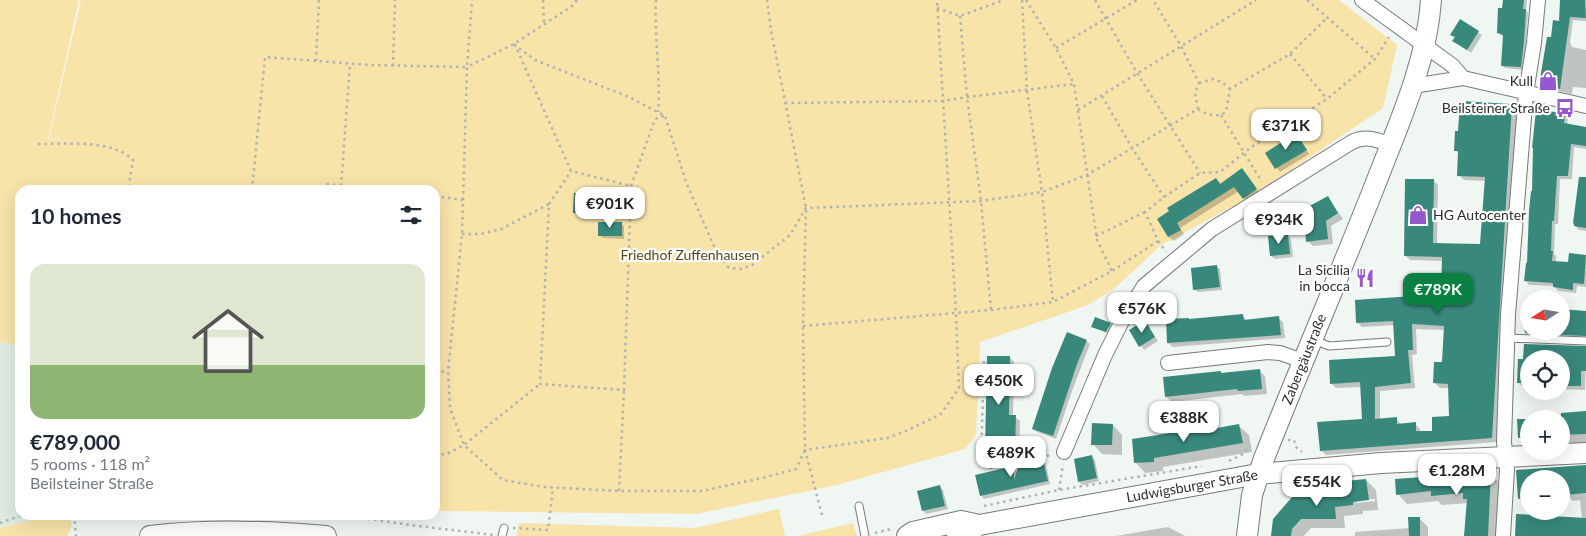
<!DOCTYPE html>
<meta charset="utf-8">
<style>
:root{--surface:#fff;--page:#f2f2f3;--text:#1f2937;--muted:#747a83;--accent:#0b8043}
body{margin:0;font-family:Lato,sans-serif;background:var(--page);color:var(--text);height:100vh;display:flex;flex-direction:column;font-size:19px;white-space:nowrap}
*{box-sizing:border-box;margin:0}
p{font-size:16px;color:var(--muted)}
.icon{flex:none;width:28px;height:28px;fill:none;stroke:currentColor;stroke-width:2;stroke-linecap:round;stroke-linejoin:round}
.map{position:relative;flex:1;overflow:hidden}
.panel{position:absolute;left:15px;top:185px;width:425px;height:335px;display:flex;flex-direction:column;background:var(--surface);border-radius:15px;box-shadow:0 5px 20px #0002}
.panel>*{flex:none}
.needle{width:32px;rotate:258deg}
.buttons{position:absolute;left:1520px;top:290px;display:grid;gap:10px}
.buttons a{display:grid;place-items:center;width:50px;height:50px;border-radius:50%;background:var(--surface);box-shadow:0 5px 20px #0002;font-size:25px}
.price{position:absolute;translate:-50% -42px;padding:0 11px;border-radius:10px;background:#fff;color:#222;font-size:16px;line-height:32px;filter:drop-shadow(0 1px 2px #0008)}
.price::after{content:'';position:absolute;left:50%;top:30px;width:15px;height:11px;margin-left:-8px;background:inherit;clip-path:polygon(0 0,100% 0,50% 100%)}
.price.on{background:var(--accent);color:#fff}
ul{padding:0;list-style:none}
li{display:grid;align-content:center;gap:10px;height:265px;padding:0 15px}
li span{display:grid;place-items:center;height:155px;border-radius:15px;color:#555}
li>.icon{margin-inline-start:auto}
span .icon{width:90px;height:90px;fill:#fffc;stroke-width:1}
li b{font-size:21px}
h2{display:flex;justify-content:space-between;align-items:center;height:60px;padding:0 15px;font-size:21px}
.map>svg:first-child{display:block}
.built{fill:#e0ece2}
.green{fill:#f8e3a9}
.shadow{fill:#0003;fill-rule:evenodd}
.building{fill:#39887c;fill-rule:evenodd}
.lines{fill:none;stroke-linecap:round;stroke-linejoin:round}
.service-casing{stroke:#767b77;stroke-width:9}
.minor-casing{stroke:#767b77;stroke-width:16}
.secondary-casing{stroke:#767b77;stroke-width:22}
.path{stroke:#afb4b0;stroke-width:2.5;stroke-dasharray:2.5 4;stroke-linecap:butt}
.service{stroke:#fff;stroke-width:7}
.minor{stroke:#fff;stroke-width:14}
.secondary{stroke:#fff;stroke-width:20}
.labels{text-anchor:middle;stroke-width:4.5;stroke-linejoin:round;paint-order:stroke}
.poi-label{font-size:14px;fill:#2c2e2c;stroke:#fff;text-anchor:end}
.park-label{font-size:14px;fill:#57471a;stroke:#fff}
.street-label{font-size:14px;fill:#2c2e2c;stroke:#fff}
</style>
<div class="map">
<svg width="1586" height="536" viewBox="0 0 1586 536">
<rect width="100%" height="100%" fill="#f0f6f2"/>
<path class="built" d="M 0,342 L 20,346 L 20,515 L 54,515 L 0,528 Z"/>
<path class="green" d="M 0,0 L 79,0 L 48,139 L 68,141 L 49,138 L 81,0 L 1339,0 L 1397,45 L 1383,108 L 1255,194 L 1160,246 L 1114,289 L 1088,305 L 980,342 L 976,435 L 965,449 L 837,485 L 696,514 L 439,511 L 435,511 L 435,190 L 20,190 L 20,346 L 0,342 Z
M 779,509 L 785,536 L 516,536 L 519,523 L 695,528 Z
M 55,515 L 68,515 L 72,525 L 67,536 L 0,536 L 0,528 Z
M 853,523 L 857,536 L 798,536 Z"/>
<path class="shadow" d="M 1504,0 L 1527,0 L 1526,11 L 1528,13 L 1524,70 L 1505,68 L 1502,65 L 1504,37 L 1498,32 Z
M 1562,0 L 1586,0 L 1586,21 L 1573,20 L 1570,42 L 1572,47 L 1586,50 L 1586,88 L 1573,87 L 1572,94 L 1544,88 L 1541,85 L 1552,39 L 1560,23 Z
M 1460,21 L 1482,35 L 1471,53 L 1454,41 L 1456,38 L 1452,34 Z
M 1512,105 L 1517,110 L 1497,442 L 1326,455 L 1321,450 L 1363,420 L 1361,387 L 1336,388 L 1331,383 L 1396,357 L 1395,325 L 1362,327 L 1357,322 L 1442,292 L 1443,261 L 1410,260 L 1405,255 L 1433,180 L 1438,185 L 1437,244 L 1481,246 L 1486,181 L 1464,180 L 1459,175 L 1459,154 L 1455,150 ZM 1416,329 L 1445,330 L 1443,363 L 1435,383 L 1440,388 L 1449,388 L 1450,417 L 1433,432 L 1420,432 L 1420,429 L 1415,424 L 1401,424 L 1396,419 L 1380,420 L 1380,391 L 1415,388 L 1412,355 L 1417,354 Z
M 1564,114 L 1568,118 L 1567,125 L 1586,128 L 1586,149 L 1574,147 L 1572,179 L 1560,179 L 1558,224 L 1555,224 L 1554,254 L 1556,256 L 1556,262 L 1569,263 L 1570,254 L 1586,256 L 1586,287 L 1577,286 L 1576,293 L 1558,291 L 1554,286 L 1529,285 L 1526,281 Z
M 1299,138 L 1309,154 L 1280,172 L 1267,153 Z
M 1246,174 L 1260,194 L 1248,203 L 1239,191 L 1180,228 L 1184,234 L 1174,241 L 1169,237 L 1158,220 L 1216,179 L 1221,184 Z
M 1586,185 L 1586,231 L 1579,230 L 1575,226 Z
M 607,196 L 609,197 L 608,215 L 575,213 Z
M 1328,198 L 1343,219 L 1331,226 L 1333,244 L 1313,246 L 1308,241 Z
M 621,223 L 624,226 L 624,239 L 603,238 L 599,235 Z
M 1288,235 L 1291,239 L 1293,257 L 1275,259 L 1271,256 Z
M 1216,266 L 1220,269 L 1222,290 L 1198,292 L 1194,289 Z
M 1525,308 L 1529,309 L 1529,331 L 1561,331 L 1586,312 L 1586,339 L 1528,336 L 1524,331 Z
M 1242,316 L 1247,320 L 1278,318 L 1283,322 L 1285,338 L 1173,347 L 1168,343 L 1190,321 Z
M 1096,319 L 1112,325 L 1107,333 L 1093,327 Z
M 1145,322 L 1158,341 L 1144,350 L 1131,331 Z
M 1086,341 L 1090,344 L 1072,391 L 1056,439 L 1037,432 L 1033,429 Z
M 1525,345 L 1586,348 L 1585,390 L 1561,389 L 1561,359 L 1529,359 L 1529,387 L 1522,386 L 1518,382 L 1524,360 Z
M 1009,357 L 1014,362 L 1013,417 L 1015,417 L 1020,421 L 1019,454 L 990,453 L 986,448 Z
M 1259,370 L 1265,376 L 1267,394 L 1244,396 L 1242,394 L 1172,402 L 1166,397 L 1221,372 L 1222,374 Z
M 1586,413 L 1586,444 L 1561,445 L 1561,419 L 1551,419 L 1551,415 Z
M 1529,420 L 1529,446 L 1519,437 Z
M 1113,425 L 1122,435 L 1122,455 L 1102,454 L 1093,444 Z
M 1239,426 L 1249,435 L 1252,452 L 1163,467 L 1163,471 L 1145,473 L 1136,463 L 1183,433 L 1185,435 Z
M 1092,457 L 1095,460 L 1099,481 L 1082,485 L 1079,481 Z
M 1043,461 L 1046,464 L 1050,484 L 984,499 L 981,495 L 1014,467 L 1018,472 Z
M 1586,466 L 1586,536 L 1516,536 L 1582,519 L 1580,500 L 1573,501 L 1569,497 L 1561,498 L 1561,479 L 1529,479 L 1529,505 L 1526,505 L 1520,498 L 1518,471 Z
M 1490,474 L 1500,483 L 1498,536 L 1465,536 L 1468,503 L 1442,505 L 1438,501 L 1407,504 L 1398,494 Z
M 1366,480 L 1376,490 L 1378,510 L 1363,511 L 1363,514 L 1344,516 L 1345,528 L 1311,528 L 1304,536 L 1272,536 L 1274,520 L 1348,495 ZM 1375,499 L 1375,501 L 1356,503 L 1356,500 Z
M 940,487 L 943,490 L 948,509 L 926,514 L 923,510 Z
M 1419,518 L 1428,527 L 1428,536 L 1355,536 L 1355,532 L 1410,528 Z
M 1168,527 L 1185,536 L 1116,536 Z"/>
<path class="building" d="M 1503,0 L 1524,0 L 1523,9 L 1526,9 L 1524,41 L 1521,67 L 1501,66 L 1503,35 L 1497,33 L 1498,8 L 1502,8 Z
M 1560,0 L 1585,0 L 1586,18 L 1570,17 L 1560,89 L 1539,85 L 1547,37 L 1551,37 L 1553,20 L 1559,21 Z
M 1460,19 L 1479,31 L 1467,50 L 1452,41 L 1455,37 L 1450,35 Z
M 1460,101 L 1512,104 L 1492,438 L 1320,451 L 1317,422 L 1362,419 L 1360,382 L 1330,384 L 1329,360 L 1395,356 L 1393,321 L 1356,323 L 1355,300 L 1428,295 L 1428,290 L 1441,291 L 1442,257 L 1404,256 L 1405,179 L 1434,179 L 1433,243 L 1480,244 L 1485,177 L 1457,176 L 1458,151 L 1454,151 L 1455,131 L 1458,131 ZM 1412,324 L 1444,326 L 1442,362 L 1434,362 L 1433,383 L 1448,384 L 1449,416 L 1432,417 L 1432,431 L 1416,431 L 1416,422 L 1397,424 L 1397,417 L 1375,419 L 1375,387 L 1411,383 L 1408,350 L 1413,350 Z
M 1536,110 L 1565,113 L 1564,123 L 1586,127 L 1586,146 L 1571,144 L 1568,176 L 1557,176 L 1554,221 L 1552,221 L 1551,251 L 1553,251 L 1552,261 L 1568,262 L 1569,253 L 1586,255 L 1584,284 L 1573,283 L 1573,290 L 1553,287 L 1553,283 L 1524,281 L 1526,263 L 1527,263 L 1529,211 L 1531,191 L 1532,191 L 1533,148 L 1532,148 Z
M 1296,133 L 1307,150 L 1275,169 L 1265,153 Z
M 1242,168 L 1257,189 L 1243,199 L 1234,187 L 1177,223 L 1181,230 L 1168,237 L 1157,219 L 1169,211 L 1167,208 L 1216,178 L 1220,184 Z
M 1579,177 L 1586,177 L 1586,228 L 1574,226 L 1574,224 L 1573,223 Z
M 574,193 L 608,194 L 607,214 L 573,213 Z
M 1328,196 L 1338,213 L 1326,221 L 1328,239 L 1306,242 L 1304,209 Z
M 598,222 L 622,222 L 622,236 L 598,236 Z
M 1288,234 L 1290,254 L 1270,256 L 1268,236 Z
M 1217,265 L 1220,287 L 1193,290 L 1191,268 Z
M 1561,309 L 1586,311 L 1586,336 L 1525,333 L 1525,331 L 1561,331 Z
M 1243,314 L 1244,320 L 1279,316 L 1281,335 L 1167,343 L 1166,319 L 1189,318 L 1189,319 Z
M 1095,317 L 1111,323 L 1106,332 L 1091,327 Z
M 1145,320 L 1155,337 L 1139,347 L 1129,330 Z
M 1067,332 L 1087,340 L 1077,364 L 1053,436 L 1032,429 L 1052,368 Z
M 1524,344 L 1586,346 L 1586,371 L 1581,371 L 1581,386 L 1564,386 L 1564,359 L 1523,359 Z
M 987,356 L 1010,356 L 1009,415 L 1016,415 L 1015,450 L 985,449 Z
M 1518,359 L 1529,359 L 1529,383 L 1517,383 Z
M 1260,369 L 1262,389 L 1238,391 L 1237,389 L 1165,397 L 1163,377 L 1221,371 L 1221,373 Z
M 1586,411 L 1586,434 L 1561,435 L 1561,413 Z
M 1517,419 L 1529,419 L 1529,437 L 1518,438 Z
M 1092,423 L 1113,424 L 1112,445 L 1091,445 Z
M 1239,424 L 1243,443 L 1154,458 L 1154,462 L 1134,463 L 1132,439 L 1184,431 L 1184,434 Z
M 1092,455 L 1097,478 L 1078,482 L 1074,459 Z
M 1043,460 L 1048,481 L 980,496 L 975,475 L 1014,466 L 1014,480 L 1019,465 Z
M 1586,465 L 1586,493 L 1565,495 L 1564,479 L 1529,479 L 1529,498 L 1518,499 L 1516,470 Z
M 1491,472 L 1488,536 L 1464,536 L 1467,499 L 1463,499 L 1463,493 L 1431,496 L 1431,491 L 1396,495 L 1395,479 Z
M 1366,479 L 1369,500 L 1353,502 L 1353,505 L 1335,507 L 1336,519 L 1301,519 L 1292,529 L 1291,536 L 1271,536 L 1273,519 L 1293,496 L 1347,493 L 1345,481 Z
M 940,485 L 945,506 L 922,511 L 917,491 Z
M 1516,514 L 1586,518 L 1586,536 L 1515,536 Z
M 1408,517 L 1420,517 L 1420,536 L 1409,536 Z"/>
<g class="lines">
<g class="service-casing">
<path id="service" d="M 1508,338 L 1586,341
M 1314,340 L 1329,346 L 1387,342
M 859,506 L 865,536
M 502,536 L 504,528"/>
</g>
<g class="minor-casing">
<path id="minor" d="M 1362,0 L 1453,66 L 1463,78
M 1413,86 L 1463,78 L 1586,106
M 1168,363 L 1268,352 L 1280,353 L 1303,361
M 1064,452 L 1105,355 L 1122,321 L 1144,286 L 1212,229 L 1352,142 C 1366,135 1377,140 1391,145
M 1503,536 L 1507,470 L 1504,442 L 1508,315 L 1526,93 L 1534,43 L 1538,0"/>
</g>
<g class="secondary-casing">
<path id="secondary" d="M 150,536 C 208,529 268,531 326,536
M 907,536 L 913,532 L 961,521 L 975,524
M 957,536 L 963,535 L 979,525 L 1258,474 L 1381,463 L 1586,453
M 1247,536 L 1252,495 L 1263,461 C 1300,367 1340,274 1377,180 C 1399,123 1427,62 1431,0"/>
</g>
<path class="path" d="M 543,0 L 544,23
M 577,0 L 572,6 L 514,44 L 467,67 L 462,234 L 448,372 L 450,408 L 464,445 L 503,480 L 544,487 L 619,491 L 702,491 L 766,477 L 796,469 L 805,450 L 803,326 L 806,208 L 771,30 L 767,0
M 656,0 C 654,37 661,74 658,112
M 1022,0 L 1027,91 L 1042,192 L 1053,302
M 1026,0 L 1056,48 L 1074,84 L 1097,240 L 1112,271
M 1095,0 L 1137,73 L 1200,173
M 1307,0 L 1375,59
M 937,8 L 960,16 L 1004,0
M 960,16 L 967,97 L 981,201 L 991,310
M 514,44 L 535,60 L 629,97 L 665,116 L 686,182 L 717,253 L 729,268 L 741,269 L 752,265 L 790,235 L 806,208 L 981,201 L 1042,192 L 1087,175 L 1198,109 L 1195,93 L 1199,83 L 1181,46 L 1153,0
M 1056,48 L 1137,0
M 1290,54 L 1327,99
M 316,61 L 319,0
M 393,66 L 395,0
M 1199,83 L 1213,79 L 1222,82 L 1230,89
M 1102,96 L 1132,148 L 1164,197
M 785,103 L 943,101 L 967,97 L 1074,84
M 1198,109 C 1207,115 1217,118 1226,112 L 1230,89 L 1290,54 L 1328,17
M 1078,110 L 1256,0
M 1221,115 L 1262,182
M 38,144 C 66,144 112,139 133,160 L 128,190
M 341,186 L 350,64
M 631,186 L 655,119 L 664,116
M 252,190 L 265,57 L 370,65 L 467,67 L 472,0
M 325,190 L 326,184 L 379,190
M 435,196 L 463,200
M 549,204 L 571,171
M 462,234 L 481,234 L 501,229 L 549,204 L 540,384 L 624,390 L 631,186 L 571,171 L 515,45
M 1096,236 L 1145,212
M 1158,241 L 1166,252
M 803,326 L 991,310 L 1053,302 L 1112,271 L 1158,241 L 1145,212 L 1164,197 L 1200,173 L 1220,172 L 1250,148 L 1327,99 L 1375,59 L 1389,37
M 984,361 L 981,460 L 991,468 L 1051,455
M 435,371 L 448,372
M 1288,440 L 1294,440 L 1296,447 L 1302,452
M 435,455 L 447,454 L 464,445 L 540,384
M 1229,461 L 1243,454 L 1250,445
M 1059,490 L 1063,464
M 619,491 L 624,390
M 984,506 L 1059,490 L 1202,466
M 74,515 L 76,536
M 107,515 L 124,515
M 342,515 L 410,525 L 494,535
M 822,515 L 805,450 L 887,438 L 906,431 L 941,414 L 959,388 L 956,313 L 937,0
M 0,523 L 23,515
M 513,528 L 548,530 L 553,487
M 875,533 L 891,529"/>
<use href="#service" class="service"/>
<use href="#minor" class="minor"/>
<use href="#secondary" class="secondary"/>
</g>
<defs>
<g id="shop-bare" transform="scale(1.5)"><path d="M-5-2.5h2.3a2.7 3.5 0 0 1 5.4 0H5L5.5 6h-11ZM-1.5-2.5h3a1.5 2.3 0 0 0-3 0Z" fill="#9658ce" stroke="#fff" stroke-width="2.5" paint-order="stroke"/></g>
<g id="bus-bare" transform="scale(1.5)"><path d="M-5-6H5V4H4V6H2V4H-2V6H-4V4H-5ZM-3.5-4V0h7V-4ZM-3.5 1.2v1.5H-2V1.2ZM2 1.2v1.5H3.5V1.2Z" fill="#9658ce" stroke="#fff" stroke-width="2.5" paint-order="stroke"/></g>
<g id="restaurant-bare" transform="scale(1.5)"><path d="M-5-6h1v4h1v-4h1v4h1v-4h1v5L-1.5 .5V6h-2V.5L-5-1ZM5-6V6H3V1.5H1.5Q1.5-4 5-6Z" fill="#9658ce" stroke="#fff" stroke-width="2.5" paint-order="stroke"/></g>
</defs>
<g fill-rule="evenodd">
<use href="#shop-bare" x="1548" y="81"/>
<use href="#bus-bare" x="1565" y="108"/>
<use href="#shop-bare" x="1418" y="215"/>
<use href="#restaurant-bare" x="1365" y="278"/>
</g>
<g class="labels">
<g class="poi-label">
<text x="1533" y="86">Kull</text>
<text x="1550" y="113">Beilsteiner Straße</text>
<text x="1433" y="220" text-anchor="start">HG Autocenter</text>
<text x="1350" y="275">La Sicilia<tspan x="1350" dy="16">in bocca</tspan></text>
</g>
<g class="park-label">
<text x="690" y="260">Friedhof Zuffenhausen</text>
</g>
<g class="street-label">
<text transform="translate(1304 359) rotate(-68)" y="5">Zabergäustraße</text>
<text transform="translate(1192 486) rotate(-10)" y="5">Ludwigsburger Straße</text>
</g>
</g>
</svg>
<div class="buttons">
<a><svg class="needle" viewBox="-14 -14 28 28"><path d="M0-13l5 13h-10z" fill="#e53935"/><path d="M0 13l5-13h-10z" fill="#747a83"/></svg></a>
<a><svg class="icon" aria-label="locate" viewBox="0 0 24 24"><circle cx="12" cy="12" r="6"/><path d="M12 2v4M12 18v4M2 12h4M18 12h4"/></svg></a>
<a>+</a>
<a>−</a>
</div>
<b class="price" style="left:1286px;top:151px">€371K</b>
<b class="price" style="left:610px;top:229px">€901K</b>
<b class="price" style="left:1279px;top:245px">€934K</b>
<b class="price on" style="left:1438px;top:315px">€789K</b>
<b class="price" style="left:1142px;top:334px">€576K</b>
<b class="price" style="left:999px;top:406px">€450K</b>
<b class="price" style="left:1184px;top:443px">€388K</b>
<b class="price" style="left:1011px;top:478px">€489K</b>
<b class="price" style="left:1457px;top:496px">€1.28M</b>
<b class="price" style="left:1317px;top:507px">€554K</b>
<section class="panel">
<h2>10 homes<svg class="icon" aria-label="filters" viewBox="0 0 24 24"><path d="M4 7h16M4 17h16"/><circle cx="9" cy="7" r="2"/><circle cx="15" cy="17" r="2"/></svg></h2>
<ul>
<li><span style="background:linear-gradient(#dfe7d0 65%,#8fb573 0)"><svg class="icon" aria-label="home" viewBox="0 0 24 24"><path d="M3 11l9-7 9 7M6 9v11h12V9"/></svg></span><div><b>€789,000</b><p>5 rooms · 118 m²</p><p>Beilsteiner Straße</p></div></li>
</ul>
</section>
</div>
